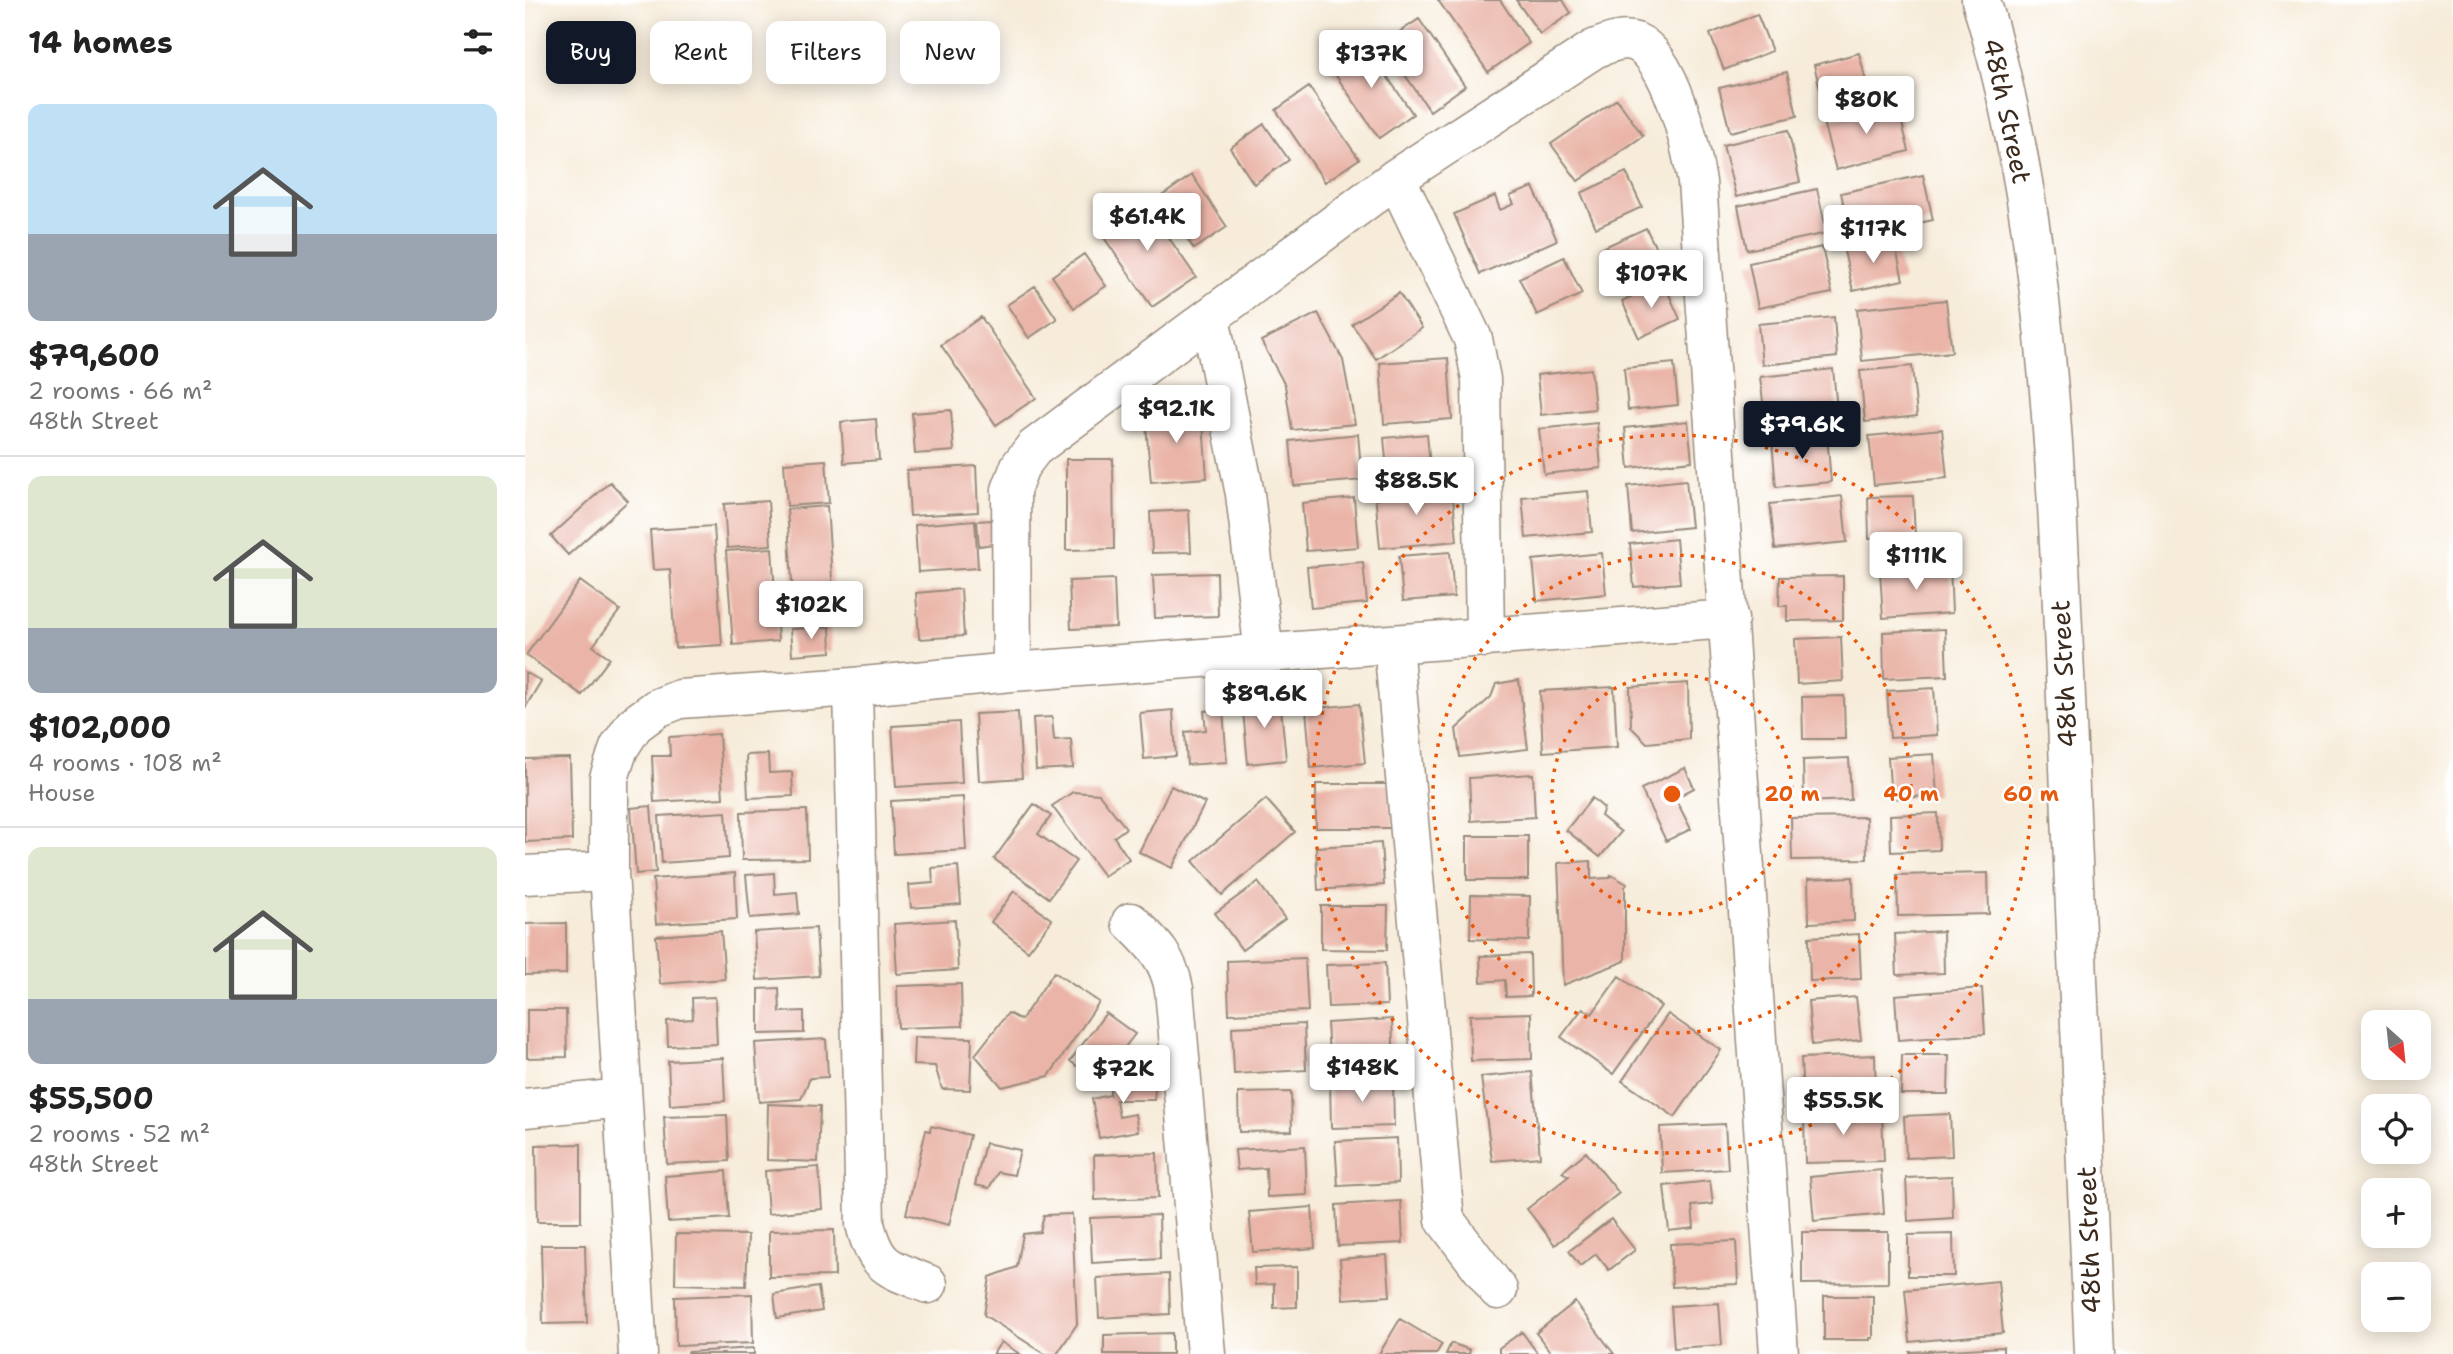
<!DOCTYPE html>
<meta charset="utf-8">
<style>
:root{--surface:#fff;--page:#f2f2f2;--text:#222;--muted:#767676;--line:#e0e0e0;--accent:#111827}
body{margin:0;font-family:"Shantell Sans",sans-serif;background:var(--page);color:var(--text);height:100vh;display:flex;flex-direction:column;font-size:26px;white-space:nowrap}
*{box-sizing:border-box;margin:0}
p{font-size:23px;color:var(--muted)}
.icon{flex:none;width:38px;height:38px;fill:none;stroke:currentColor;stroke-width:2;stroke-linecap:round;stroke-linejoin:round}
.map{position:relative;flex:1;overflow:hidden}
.drawer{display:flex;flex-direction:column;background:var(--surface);width:525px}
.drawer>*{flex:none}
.top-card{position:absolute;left:21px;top:21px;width:665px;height:63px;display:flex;gap:14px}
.needle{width:46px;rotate:153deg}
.fabs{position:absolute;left:1836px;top:1010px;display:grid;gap:14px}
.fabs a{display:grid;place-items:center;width:70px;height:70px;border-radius:14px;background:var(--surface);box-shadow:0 4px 18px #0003;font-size:35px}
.price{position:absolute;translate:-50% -60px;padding:0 16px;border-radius:7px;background:#fff;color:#222;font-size:23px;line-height:46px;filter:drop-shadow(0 2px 4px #0008)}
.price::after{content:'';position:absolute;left:50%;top:42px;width:21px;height:16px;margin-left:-10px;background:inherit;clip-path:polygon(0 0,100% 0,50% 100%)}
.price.selected{background:var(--accent);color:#fff}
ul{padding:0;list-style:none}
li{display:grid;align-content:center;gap:14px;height:371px;padding:0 28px}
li+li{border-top:2px solid var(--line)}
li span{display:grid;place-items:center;height:217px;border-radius:14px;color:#555}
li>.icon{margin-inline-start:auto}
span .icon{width:126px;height:126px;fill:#fffc;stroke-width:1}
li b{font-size:30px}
h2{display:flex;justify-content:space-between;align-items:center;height:84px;padding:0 28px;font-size:30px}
.chip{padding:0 24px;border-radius:14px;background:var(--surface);box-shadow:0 4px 18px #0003;font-size:24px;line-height:63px}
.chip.selected{background:var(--accent);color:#fff}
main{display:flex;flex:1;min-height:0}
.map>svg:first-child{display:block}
.building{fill:#eab5a8}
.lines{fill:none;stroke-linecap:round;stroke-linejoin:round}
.street-casing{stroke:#998b7c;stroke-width:41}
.street{stroke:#fff;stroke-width:38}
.ring{fill:none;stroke:#e8590c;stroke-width:3.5;stroke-dasharray:3.5 7}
.labels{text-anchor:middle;stroke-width:5;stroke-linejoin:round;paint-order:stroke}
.street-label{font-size:26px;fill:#3b2a1e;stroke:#fff}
.centre{fill:#e8590c;stroke:#fff;stroke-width:3.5}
.ring-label{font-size:21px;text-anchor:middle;font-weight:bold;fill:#e8590c;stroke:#fff;stroke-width:5;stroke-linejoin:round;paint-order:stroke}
</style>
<main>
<section class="drawer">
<h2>14 homes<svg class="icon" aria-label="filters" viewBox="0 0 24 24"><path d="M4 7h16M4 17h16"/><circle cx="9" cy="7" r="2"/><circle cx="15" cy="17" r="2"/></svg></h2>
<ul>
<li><span style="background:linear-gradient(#bfe0f5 60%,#9aa5b1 0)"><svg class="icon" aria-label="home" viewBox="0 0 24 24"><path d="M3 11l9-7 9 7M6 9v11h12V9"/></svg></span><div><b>$79,600</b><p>2 rooms · 66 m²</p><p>48th Street</p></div></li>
<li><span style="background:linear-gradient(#dfe7d0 70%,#9aa5b1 0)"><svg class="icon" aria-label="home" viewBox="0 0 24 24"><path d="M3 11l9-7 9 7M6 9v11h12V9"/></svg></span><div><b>$102,000</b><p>4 rooms · 108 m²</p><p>House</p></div></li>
<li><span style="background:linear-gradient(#dfe7d0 70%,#9aa5b1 0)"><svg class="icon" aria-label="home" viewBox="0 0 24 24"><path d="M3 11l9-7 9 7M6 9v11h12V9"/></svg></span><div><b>$55,500</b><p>2 rooms · 52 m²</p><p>48th Street</p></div></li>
</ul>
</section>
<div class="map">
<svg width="1928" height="1354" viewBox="0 0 1928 1354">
<rect width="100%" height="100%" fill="#fff"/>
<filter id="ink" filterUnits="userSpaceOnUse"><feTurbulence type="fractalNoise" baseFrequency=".0143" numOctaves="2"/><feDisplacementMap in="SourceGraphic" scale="14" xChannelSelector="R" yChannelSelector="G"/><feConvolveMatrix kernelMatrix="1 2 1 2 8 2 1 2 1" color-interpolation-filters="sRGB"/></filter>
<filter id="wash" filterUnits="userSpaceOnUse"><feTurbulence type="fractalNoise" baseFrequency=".00686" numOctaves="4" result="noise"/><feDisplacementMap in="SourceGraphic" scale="28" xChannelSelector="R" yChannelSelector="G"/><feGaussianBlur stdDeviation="1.57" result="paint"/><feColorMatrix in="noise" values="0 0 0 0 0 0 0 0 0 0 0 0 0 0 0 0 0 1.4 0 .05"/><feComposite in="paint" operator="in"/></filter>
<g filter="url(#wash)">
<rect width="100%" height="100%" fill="#f7ecda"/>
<g id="blocks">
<path class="building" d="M 913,0 L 975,0 L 1004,43 L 963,72 Z
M 991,0 L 1038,0 L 1046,13 L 1015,34 Z
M 1232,14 L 1247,51 L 1199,70 L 1185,34 Z
M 894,19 L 940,86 L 905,111 L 858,43 Z
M 839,43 L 888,114 L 854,138 L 805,67 Z
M 1334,53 L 1344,93 L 1299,105 L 1289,65 Z
M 1262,72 L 1272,116 L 1205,132 L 1194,88 Z
M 784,87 L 834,159 L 800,182 L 751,110 Z
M 1092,99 L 1118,136 L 1053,181 L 1026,144 Z
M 1372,103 L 1384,151 L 1311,170 L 1298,122 Z
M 739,124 L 764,160 L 729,184 L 705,148 Z
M 1263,130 L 1275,182 L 1211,197 L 1198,145 Z
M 1101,172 L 1117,207 L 1071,228 L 1056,193 Z
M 667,175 L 702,227 L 669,249 L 634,198 Z
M 1398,175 L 1408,220 L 1326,238 L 1316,193 Z
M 1008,187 L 1032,240 L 955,274 L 929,214 L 970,196 L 975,210 L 989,204 L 985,196 Z
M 1292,189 L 1302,233 L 1222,250 L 1213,206 Z
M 617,199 L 671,277 L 627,307 L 573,229 Z
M 1121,228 L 1139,265 L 1093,287 L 1075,249 Z
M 1369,240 L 1378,280 L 1328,291 L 1319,251 Z
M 1297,247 L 1307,293 L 1233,308 L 1224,263 Z
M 559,254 L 581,286 L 549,308 L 527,276 Z
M 1039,257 L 1057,294 L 1012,315 L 994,278 Z
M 1138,281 L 1155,319 L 1114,338 L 1097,301 Z
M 510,286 L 532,319 L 504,338 L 482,305 Z
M 874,293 L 897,328 L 851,359 L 827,324 Z
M 1421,300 L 1427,352 L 1337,361 L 1332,309 Z
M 793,313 L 818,360 L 830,424 L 767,430 L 760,385 L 736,341 Z
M 456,317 L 511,398 L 471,425 L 416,345 Z
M 1309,317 L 1312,357 L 1237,365 L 1233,324 Z
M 923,358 L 927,419 L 859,424 L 855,363 Z
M 1149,363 L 1153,405 L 1103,410 L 1099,368 Z
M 1387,366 L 1392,416 L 1340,422 L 1335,371 Z
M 1066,369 L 1070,409 L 1016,415 L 1012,375 Z
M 1308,369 L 1313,420 L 1241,427 L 1235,377 Z
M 677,408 L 682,478 L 626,482 L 620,413 Z
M 426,410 L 429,451 L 390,454 L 387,413 Z
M 351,419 L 354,460 L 319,463 L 316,422 Z
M 1163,421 L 1167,461 L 1104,468 L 1100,428 Z
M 1072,423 L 1076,468 L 1019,474 L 1014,429 Z
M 1417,429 L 1422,478 L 1349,485 L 1344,436 Z
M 833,434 L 837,480 L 769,486 L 765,441 Z
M 902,434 L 906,477 L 863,481 L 859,438 Z
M 1302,435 L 1306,482 L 1251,487 L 1247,441 Z
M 541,459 L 588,459 L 589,549 L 541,550 Z
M 301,460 L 304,503 L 262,506 L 259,463 Z
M 451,466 L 453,512 L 385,516 L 382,470 Z
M 1161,480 L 1166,527 L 1107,533 L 1103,486 Z
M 85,482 L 103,501 L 43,555 L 26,536 Z
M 927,487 L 932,541 L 855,548 L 850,493 Z
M 1063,491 L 1067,532 L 1001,538 L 997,497 Z
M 1317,496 L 1322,542 L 1250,549 L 1245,504 Z
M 1388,496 L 1390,537 L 1344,539 L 1343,497 Z
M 829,498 L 833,547 L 781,551 L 777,503 Z
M 243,501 L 246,545 L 202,548 L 199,504 Z
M 302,506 L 310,621 L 270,625 L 262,509 Z
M 664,510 L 666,552 L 627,553 L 625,512 Z
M 450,520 L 453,568 L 393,572 L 390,525 Z
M 467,520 L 469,544 L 454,546 L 452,521 Z
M 189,526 L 197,645 L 150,648 L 145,569 L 128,570 L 125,530 Z
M 1151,539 L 1155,583 L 1109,587 L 1105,544 Z
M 247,548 L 253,641 L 208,645 L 201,551 Z
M 925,552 L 929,597 L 878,601 L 874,556 Z
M 1077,553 L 1081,594 L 1012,601 L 1008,560 Z
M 838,562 L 842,603 L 786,608 L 782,567 Z
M 1425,566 L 1427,613 L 1358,618 L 1355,571 Z
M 692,573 L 693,616 L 630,618 L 628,575 Z
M 1318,576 L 1318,620 L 1262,621 L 1262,606 L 1254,606 L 1255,577 Z
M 589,579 L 591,627 L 546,629 L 544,581 Z
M 55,581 L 95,610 L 68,646 L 85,658 L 57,695 L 1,655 Z
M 436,589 L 439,636 L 394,639 L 391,593 Z
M 305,627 L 306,652 L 267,655 L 265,629 Z
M 1420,629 L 1422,676 L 1359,679 L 1358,632 Z
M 1316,637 L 1318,681 L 1272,684 L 1270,639 Z
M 0,672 L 16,681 L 0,708 Z
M 994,680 L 1003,749 L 935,757 L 931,729 L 966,697 L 971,684 Z
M 1163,683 L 1164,739 L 1122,743 L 1106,727 L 1105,687 Z
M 1089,687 L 1092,747 L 1018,752 L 1015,691 Z
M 1409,688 L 1412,735 L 1365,738 L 1362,691 Z
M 1319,696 L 1320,739 L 1278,739 L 1277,697 Z
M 755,697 L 761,760 L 723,764 L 717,700 Z
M 834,704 L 840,763 L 786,768 L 781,709 Z
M 698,709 L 702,762 L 662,765 L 660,732 L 681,730 L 679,711 Z
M 648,710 L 651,756 L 619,759 L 615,713 Z
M 493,712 L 497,778 L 454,781 L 450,714 Z
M 527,717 L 529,740 L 546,739 L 548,768 L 511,770 L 508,718 Z
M 434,722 L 437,783 L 371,787 L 367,726 Z
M 194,734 L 198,798 L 129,802 L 127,756 L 145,756 L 144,737 Z
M 243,754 L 244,773 L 267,772 L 268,796 L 223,798 L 221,755 Z
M 1409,754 L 1412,795 L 1366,799 L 1363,757 Z
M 45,758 L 47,840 L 0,842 L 0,759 Z
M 1324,758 L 1326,800 L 1279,802 L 1278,760 Z
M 1160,768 L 1169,788 L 1150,798 L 1166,829 L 1141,841 L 1116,789 Z
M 1008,774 L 1010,817 L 946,821 L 944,778 Z
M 791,784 L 868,784 L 868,828 L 791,828 Z
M 646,786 L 680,803 L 647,868 L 614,852 Z
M 548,792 L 574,794 L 601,828 L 589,837 L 604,859 L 579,876 L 527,806 Z
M 438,797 L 441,850 L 369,854 L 366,801 Z
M 1067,798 L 1079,808 L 1076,816 L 1096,832 L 1075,857 L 1041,830 Z
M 741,799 L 770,832 L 697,895 L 668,861 Z
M 509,804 L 526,816 L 513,834 L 551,861 L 524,898 L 469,859 Z
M 126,806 L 131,872 L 111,874 L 106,808 Z
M 282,810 L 283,859 L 217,860 L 216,812 Z
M 201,812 L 204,858 L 137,863 L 134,816 Z
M 1413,813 L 1414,850 L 1366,852 L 1365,815 Z
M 1341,817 L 1342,859 L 1267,860 L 1266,818 Z
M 942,836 L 1003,836 L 1003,880 L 942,880 Z
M 856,843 L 859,885 L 793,890 L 791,847 Z
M 1066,861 L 1066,879 L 1085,878 L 1086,875 L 1102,884 L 1100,887 L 1100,961 L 1038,985 L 1033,863 Z
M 433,866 L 436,904 L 386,908 L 384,885 L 408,883 L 407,868 Z
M 210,873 L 212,919 L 131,924 L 128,879 Z
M 249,873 L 250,894 L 272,892 L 274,914 L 225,918 L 221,875 Z
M 1463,873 L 1464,914 L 1373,916 L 1372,875 Z
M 1328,877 L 1329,921 L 1284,923 L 1283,879 Z
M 733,882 L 760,919 L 717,950 L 690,913 Z
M 489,891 L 527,920 L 503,951 L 466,922 Z
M 946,895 L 1005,896 L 1004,941 L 945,939 Z
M 796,906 L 863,906 L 862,950 L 796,949 Z
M 430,920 L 433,970 L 372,974 L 369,924 Z
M 41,923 L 41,974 L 0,975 L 0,924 Z
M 291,928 L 294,976 L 232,980 L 229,932 Z
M 196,931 L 200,979 L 135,984 L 131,936 Z
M 1418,931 L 1419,973 L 1372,975 L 1370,934 Z
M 1334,934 L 1336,979 L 1285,981 L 1284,937 Z
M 1005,954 L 1006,996 L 981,997 L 980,980 L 956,982 L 955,956 Z
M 780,958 L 783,1011 L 704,1014 L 702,961 Z
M 860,963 L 862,1005 L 803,1007 L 801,965 Z
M 529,972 L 574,1002 L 524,1076 L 477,1087 L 450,1055 L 483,1013 L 496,1020 Z
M 1094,976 L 1136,1006 L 1088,1074 L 1036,1037 L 1058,1008 L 1067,1014 Z
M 436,984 L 437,1026 L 373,1028 L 372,986 Z
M 254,988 L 255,1012 L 279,1011 L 279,1033 L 234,1034 L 234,989 Z
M 1457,988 L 1460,1034 L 1373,1040 L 1370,995 Z
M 190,997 L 192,1044 L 143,1046 L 142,1021 L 168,1019 L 167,998 Z
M 1331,997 L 1336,1040 L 1287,1045 L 1283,1001 Z
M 2,1010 L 41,1010 L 42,1057 L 2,1058 Z
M 581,1013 L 610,1034 L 594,1055 L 612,1070 L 603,1080 L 587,1074 L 579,1086 L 545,1061 Z
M 1006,1013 L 1007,1059 L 946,1061 L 945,1015 Z
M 1143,1014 L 1196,1050 L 1150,1117 L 1097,1081 Z
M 867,1019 L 869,1067 L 805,1071 L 802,1023 Z
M 779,1024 L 781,1070 L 709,1074 L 707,1027 Z
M 389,1037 L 447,1038 L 445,1090 L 417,1089 L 410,1066 L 388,1065 Z
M 301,1039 L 303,1077 L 285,1078 L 276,1099 L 234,1102 L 230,1043 Z
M 624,1055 L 633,1056 L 629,1100 L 591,1100 L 594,1117 L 610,1114 L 613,1131 L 574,1138 L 567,1099 L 585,1095 L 585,1085 L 622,1086 Z
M 1350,1055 L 1351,1097 L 1278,1099 L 1276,1058 Z
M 1377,1055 L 1424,1055 L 1423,1094 L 1376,1094 Z
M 198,1058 L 200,1101 L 145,1105 L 143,1061 Z
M 1007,1072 L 1015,1157 L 967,1161 L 956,1077 Z
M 868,1080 L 869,1126 L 806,1128 L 805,1081 Z
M 766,1092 L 767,1131 L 714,1132 L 713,1093 Z
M 243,1104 L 295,1106 L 293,1162 L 242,1160 Z
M 1317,1110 L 1317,1115 L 1357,1114 L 1359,1161 L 1280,1163 L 1279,1111 Z
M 1425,1114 L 1427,1156 L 1381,1158 L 1379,1116 Z
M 202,1115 L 204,1161 L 142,1164 L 139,1117 Z
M 1200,1124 L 1203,1169 L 1137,1173 L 1135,1127 Z
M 406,1126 L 445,1135 L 424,1225 L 381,1214 L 401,1130 L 405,1131 Z
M 872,1138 L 873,1183 L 813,1186 L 810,1141 Z
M 460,1143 L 495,1150 L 489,1175 L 473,1172 L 464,1188 L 450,1185 Z
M 56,1144 L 56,1222 L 12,1222 L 11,1145 Z
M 780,1146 L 782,1195 L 742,1197 L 741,1168 L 712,1170 L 710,1150 Z
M 1061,1152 L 1094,1193 L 1030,1245 L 1002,1209 L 1044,1176 L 1037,1172 Z
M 632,1153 L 633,1198 L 570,1200 L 569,1155 Z
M 294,1167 L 297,1209 L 243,1214 L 240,1171 Z
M 1356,1170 L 1359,1214 L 1289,1221 L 1285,1177 Z
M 201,1171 L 204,1218 L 143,1222 L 140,1176 Z
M 1427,1176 L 1428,1218 L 1383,1221 L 1381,1178 Z
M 1185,1181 L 1188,1204 L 1167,1206 L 1169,1228 L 1144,1231 L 1139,1186 Z
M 876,1201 L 878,1243 L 813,1246 L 811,1205 Z
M 787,1207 L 790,1248 L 728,1252 L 724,1212 Z
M 547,1214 L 552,1324 L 532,1354 L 520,1354 L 459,1315 L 465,1277 L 492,1267 L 498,1234 L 515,1232 L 519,1215 Z
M 634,1215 L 635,1259 L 567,1263 L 565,1218 Z
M 1086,1219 L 1110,1250 L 1084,1270 L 1071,1254 L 1055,1266 L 1044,1251 Z
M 309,1230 L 310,1276 L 244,1277 L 244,1231 Z
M 1277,1232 L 1363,1232 L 1363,1283 L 1277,1284 Z
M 151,1234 L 223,1235 L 221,1286 L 150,1284 Z
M 1428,1234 L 1429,1276 L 1383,1276 L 1383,1235 Z
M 1211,1241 L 1213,1284 L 1147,1287 L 1145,1244 Z
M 16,1245 L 60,1245 L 62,1323 L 18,1324 Z
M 862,1255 L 865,1296 L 818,1299 L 815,1259 Z
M 772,1267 L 772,1307 L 749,1308 L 749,1284 L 730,1285 L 729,1268 Z
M 644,1274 L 645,1314 L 574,1318 L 572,1278 Z
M 1473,1281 L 1478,1333 L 1385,1342 L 1380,1290 Z
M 293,1287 L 297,1311 L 252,1318 L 249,1294 Z
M 227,1294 L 228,1343 L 151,1346 L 150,1297 Z
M 1299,1296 L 1348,1296 L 1348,1338 L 1345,1338 L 1345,1340 L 1299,1340 Z
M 1050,1302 L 1089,1354 L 1027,1354 L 1011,1333 Z
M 1194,1303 L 1197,1345 L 1149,1348 L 1146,1306 Z
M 875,1319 L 917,1344 L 911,1354 L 854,1354 Z
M 997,1332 L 1013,1354 L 974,1354 L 974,1348 Z
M 647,1333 L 647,1354 L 579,1354 L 579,1335 Z
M 476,1342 L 495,1354 L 468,1354 Z
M 926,1343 L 945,1350 L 944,1354 L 921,1354 Z
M 1478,1347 L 1478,1354 L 1385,1354 L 1385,1352 Z
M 229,1348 L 229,1354 L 163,1354 L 163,1352 Z"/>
</g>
</g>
<g filter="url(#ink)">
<use href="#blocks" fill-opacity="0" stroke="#998b7c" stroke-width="2"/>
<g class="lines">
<g class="street-casing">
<path id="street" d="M 1456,0 C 1523,223 1531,466 1541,698 C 1550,916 1560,1135 1569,1354
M 871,178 L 948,339 L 956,379 L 960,638
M 685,317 L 720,494 L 739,654
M 1204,619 L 487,672 L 486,490 L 495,466 L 509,448 L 871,178 L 1069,49 C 1083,44 1096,37 1111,42 C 1146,57 1166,147 1172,182 L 1254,1354
M 868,644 L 920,1220 L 973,1290
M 0,875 L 84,871
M 606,922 C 628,944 643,957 649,989 L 681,1354
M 0,1108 L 97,1098
M 403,1284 C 363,1268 351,1268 340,1224 L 328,687 L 487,672
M 113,1354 L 84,871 L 84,778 L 94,748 L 109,725 L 132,708 L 155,699 L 328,687"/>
</g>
<use href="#street" class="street"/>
</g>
</g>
<g class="ring">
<circle cx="1147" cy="794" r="120"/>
<circle cx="1147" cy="794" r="239"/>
<circle cx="1147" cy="794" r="359"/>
</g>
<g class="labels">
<g class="street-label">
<text transform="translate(1482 111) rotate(78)" y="9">48th Street</text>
<text transform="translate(1539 674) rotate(-93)" y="9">48th Street</text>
<text transform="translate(1564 1240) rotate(-92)" y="9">48th Street</text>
</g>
</g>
<circle cx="1147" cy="794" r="10" class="centre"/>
<g class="ring-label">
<text x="1267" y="801">20 m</text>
<text x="1386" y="801">40 m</text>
<text x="1506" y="801">60 m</text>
</g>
</svg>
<div class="fabs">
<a><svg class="needle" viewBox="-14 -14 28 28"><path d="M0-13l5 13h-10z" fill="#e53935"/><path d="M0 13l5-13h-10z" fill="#767676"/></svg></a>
<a><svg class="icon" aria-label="locate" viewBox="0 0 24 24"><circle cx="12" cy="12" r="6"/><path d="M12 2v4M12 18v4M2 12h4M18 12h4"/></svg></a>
<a>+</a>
<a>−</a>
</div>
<b class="price" style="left:846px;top:90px">$137K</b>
<b class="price" style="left:1341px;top:136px">$80K</b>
<b class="price" style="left:622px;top:253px">$61.4K</b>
<b class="price" style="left:1348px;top:265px">$117K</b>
<b class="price" style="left:1126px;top:310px">$107K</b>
<b class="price" style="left:651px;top:445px">$92.1K</b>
<b class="price selected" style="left:1277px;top:461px">$79.6K</b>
<b class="price" style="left:891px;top:517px">$88.5K</b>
<b class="price" style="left:1391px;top:592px">$111K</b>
<b class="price" style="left:286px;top:641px">$102K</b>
<b class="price" style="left:739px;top:730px">$89.6K</b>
<b class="price" style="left:837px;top:1104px">$148K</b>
<b class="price" style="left:598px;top:1105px">$72K</b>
<b class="price" style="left:1318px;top:1137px">$55.5K</b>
<div class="top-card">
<a class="chip selected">Buy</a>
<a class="chip">Rent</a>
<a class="chip">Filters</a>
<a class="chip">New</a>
</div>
</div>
</main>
